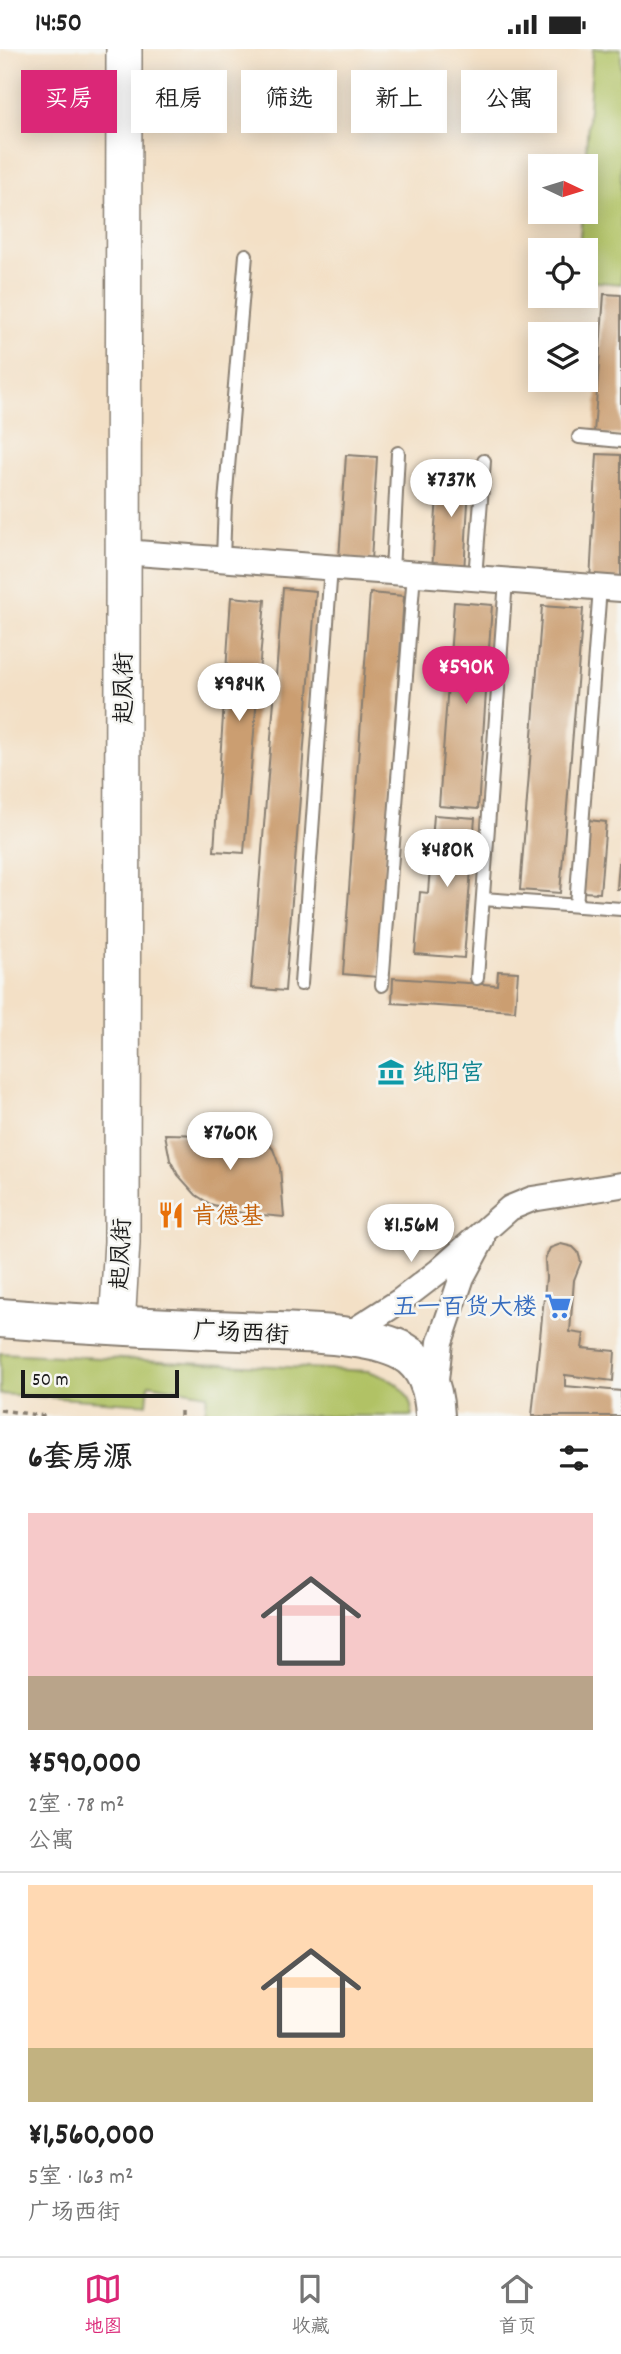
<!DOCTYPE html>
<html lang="zh">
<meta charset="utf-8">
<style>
:root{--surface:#fff;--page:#f2f2f2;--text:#222;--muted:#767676;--line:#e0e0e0;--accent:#db2777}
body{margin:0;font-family:Dekko,"LXGW WenKai TC",sans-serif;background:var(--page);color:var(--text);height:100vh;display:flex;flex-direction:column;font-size:26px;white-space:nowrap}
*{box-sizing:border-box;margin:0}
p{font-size:23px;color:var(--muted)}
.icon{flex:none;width:38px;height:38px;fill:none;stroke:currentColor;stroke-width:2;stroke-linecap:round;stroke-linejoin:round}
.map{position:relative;height:1367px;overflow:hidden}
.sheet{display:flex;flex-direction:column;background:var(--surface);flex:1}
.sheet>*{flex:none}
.hud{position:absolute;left:21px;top:21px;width:579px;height:63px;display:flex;gap:14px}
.needle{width:46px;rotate:94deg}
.buttons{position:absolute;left:528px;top:105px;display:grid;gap:14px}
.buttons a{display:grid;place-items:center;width:70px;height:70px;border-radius:0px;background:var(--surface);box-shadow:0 4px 18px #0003;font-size:35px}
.scale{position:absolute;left:21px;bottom:18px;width:158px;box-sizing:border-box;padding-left:7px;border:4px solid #1c1c1c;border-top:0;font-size:19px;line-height:24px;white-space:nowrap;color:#1c1c1c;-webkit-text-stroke:5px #f6f6f2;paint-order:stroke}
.price{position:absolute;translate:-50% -60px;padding:0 16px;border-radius:24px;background:#fff;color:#222;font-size:23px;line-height:46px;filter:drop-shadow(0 2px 4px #0008)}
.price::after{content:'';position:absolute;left:50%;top:42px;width:21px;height:16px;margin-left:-10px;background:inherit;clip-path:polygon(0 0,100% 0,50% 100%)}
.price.current{background:var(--accent);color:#fff}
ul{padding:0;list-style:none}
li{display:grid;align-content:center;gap:14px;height:371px;padding:0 28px}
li+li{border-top:2px solid var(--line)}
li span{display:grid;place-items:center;height:217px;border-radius:0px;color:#555}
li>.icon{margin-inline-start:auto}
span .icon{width:126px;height:126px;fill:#fffc;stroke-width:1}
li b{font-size:30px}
h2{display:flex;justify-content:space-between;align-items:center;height:84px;padding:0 28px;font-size:30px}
.chip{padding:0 24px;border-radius:0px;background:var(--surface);box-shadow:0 4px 18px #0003;font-size:24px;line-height:63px}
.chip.current{background:var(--accent);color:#fff}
.status{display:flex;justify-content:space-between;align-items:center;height:49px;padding:0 35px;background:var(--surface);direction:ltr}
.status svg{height:19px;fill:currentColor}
.tab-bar{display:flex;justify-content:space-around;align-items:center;height:98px;border-top:2px solid var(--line);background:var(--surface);font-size:19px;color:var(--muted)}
.tab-bar a{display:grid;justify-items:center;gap:4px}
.tab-bar .current{color:var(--accent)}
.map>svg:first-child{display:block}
.green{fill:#b1c265;stroke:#666f40;stroke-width:2}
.building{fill:#cb9e71}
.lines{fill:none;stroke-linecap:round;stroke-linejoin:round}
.lane-casing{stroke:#887e71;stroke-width:16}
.street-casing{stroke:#887e71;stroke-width:28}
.secondary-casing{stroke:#887e71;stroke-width:38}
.primary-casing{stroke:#887e71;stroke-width:42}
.path{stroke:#887e71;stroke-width:3.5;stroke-dasharray:5 5;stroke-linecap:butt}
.lane{stroke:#fff;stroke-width:12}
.street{stroke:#fff;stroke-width:24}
.secondary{stroke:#fff;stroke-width:35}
.primary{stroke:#fff;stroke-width:38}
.labels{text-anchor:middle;stroke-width:5;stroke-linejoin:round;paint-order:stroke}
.street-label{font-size:24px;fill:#1c1c1c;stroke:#f6f6f2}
.culture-label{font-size:24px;fill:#0d838f;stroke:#f6f6f2;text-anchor:start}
.food-label{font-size:24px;fill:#c56008;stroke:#f6f6f2;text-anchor:start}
.shop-label{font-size:24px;fill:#366cbe;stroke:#f6f6f2;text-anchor:end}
</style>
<div class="status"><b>14:50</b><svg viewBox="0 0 49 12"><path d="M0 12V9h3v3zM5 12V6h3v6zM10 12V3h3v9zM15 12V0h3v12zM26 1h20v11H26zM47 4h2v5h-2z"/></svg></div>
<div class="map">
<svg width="621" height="1367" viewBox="0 0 621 1367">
<rect width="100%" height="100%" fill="#f6f6f2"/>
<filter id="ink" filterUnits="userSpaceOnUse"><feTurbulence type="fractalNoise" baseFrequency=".0143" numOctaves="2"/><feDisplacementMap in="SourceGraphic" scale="14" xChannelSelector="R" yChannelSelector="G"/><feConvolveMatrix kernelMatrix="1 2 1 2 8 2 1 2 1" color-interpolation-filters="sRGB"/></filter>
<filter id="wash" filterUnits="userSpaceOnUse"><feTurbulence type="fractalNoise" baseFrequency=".00686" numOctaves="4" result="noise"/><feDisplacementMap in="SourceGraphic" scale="28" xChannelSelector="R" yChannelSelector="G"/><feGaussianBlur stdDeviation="1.57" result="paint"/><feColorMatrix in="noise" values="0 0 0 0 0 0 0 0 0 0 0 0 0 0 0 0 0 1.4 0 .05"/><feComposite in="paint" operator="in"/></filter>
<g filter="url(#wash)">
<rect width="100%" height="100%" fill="#f3e0c6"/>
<path class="green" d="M 593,0 L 621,0 L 621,235 L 586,232 L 586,201 L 579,201 L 582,163 L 586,163 L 585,117 Z
M 0,1304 L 368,1322 C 394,1330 410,1339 413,1367 L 205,1367 L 207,1345 L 149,1335 L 147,1355 L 0,1345 Z"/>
<g id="blocks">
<path class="building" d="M 604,245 L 621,246 L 621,386 L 594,384 Z
M 597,405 L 621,406 L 621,534 L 590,532 Z
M 346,406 L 377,408 L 371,512 L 339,510 Z
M 439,417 L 470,419 L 464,523 L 432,521 Z
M 283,539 L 316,542 L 285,942 L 251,939 Z
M 370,544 L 404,547 L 378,928 L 343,925 Z
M 231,548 L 265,551 L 244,804 L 214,802 Z
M 454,553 L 492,556 L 478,760 L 439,757 Z
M 542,557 L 583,560 L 560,844 L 520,841 Z
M 434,766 L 475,769 L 464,909 L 415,905 L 420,843 L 428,844 Z
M 588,771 L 606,773 L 600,844 L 582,843 Z
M 619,813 L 621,813 L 621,840 L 617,840 Z
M 498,922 L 518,923 L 515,962 L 392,954 L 393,929 L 497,936 Z
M 165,1085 L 251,1087 L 264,1090 L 273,1100 L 280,1119 L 284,1168 L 242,1164 L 210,1155 L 196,1146 L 178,1126 L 170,1111 Z
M 561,1195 L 573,1198 L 578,1203 L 581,1213 L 574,1231 L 570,1283 L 584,1285 L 582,1299 L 615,1302 L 613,1332 L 565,1326 L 565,1337 L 621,1342 L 621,1367 L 532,1367 L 546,1229 L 545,1210 L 550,1199 Z"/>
</g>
</g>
<g filter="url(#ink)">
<use href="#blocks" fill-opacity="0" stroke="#887e71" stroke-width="2"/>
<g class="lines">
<g class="lane-casing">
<path id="lane" d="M 579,388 L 621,392
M 223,510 L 225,454 L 246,206
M 392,523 L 398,404
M 475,529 L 484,412
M 483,850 L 621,860
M 576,857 L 600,538
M 477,929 L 506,531
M 301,935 L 331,518
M 382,936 L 414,524"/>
</g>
<g class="street-casing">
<path id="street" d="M 123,503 L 621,540
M 344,1288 L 400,1252 L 439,1222 L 510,1159 L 532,1150 L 621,1136
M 435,1341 L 440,1293 L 462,1228 L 482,1191"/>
</g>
<g class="secondary-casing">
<path id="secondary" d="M 117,1277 L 122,1193 L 124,0"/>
</g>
<g class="primary-casing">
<path id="primary" d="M 0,1269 C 80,1275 160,1279 241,1282 C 284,1284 367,1282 404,1303 C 427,1316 434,1342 435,1367"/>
</g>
<path class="path" d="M 0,1361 L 45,1367
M 181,1367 L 181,1360"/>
<use href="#lane" class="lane"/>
<use href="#street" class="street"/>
<use href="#secondary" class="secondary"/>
<use href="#primary" class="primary"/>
</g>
</g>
<defs>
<g id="museum-bare" transform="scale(2.1)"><path d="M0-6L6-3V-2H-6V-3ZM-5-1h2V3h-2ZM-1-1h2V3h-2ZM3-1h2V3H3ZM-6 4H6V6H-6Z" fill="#0f9aa8" stroke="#f6f6f2" stroke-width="2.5" paint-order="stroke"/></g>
<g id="restaurant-bare" transform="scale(2.1)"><path d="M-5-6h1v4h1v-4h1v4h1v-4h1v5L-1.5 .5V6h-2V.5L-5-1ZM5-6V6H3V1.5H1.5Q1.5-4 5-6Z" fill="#e8710a" stroke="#f6f6f2" stroke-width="2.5" paint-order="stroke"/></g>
<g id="supermarket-bare" transform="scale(2.1)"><path d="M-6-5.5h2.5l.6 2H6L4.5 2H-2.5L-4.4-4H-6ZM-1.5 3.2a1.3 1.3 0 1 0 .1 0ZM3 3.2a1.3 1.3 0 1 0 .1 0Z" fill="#3f7fe0" stroke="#f6f6f2" stroke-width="2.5" paint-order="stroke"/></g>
</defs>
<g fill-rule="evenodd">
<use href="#museum-bare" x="391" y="1023"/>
<use href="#restaurant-bare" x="171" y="1166"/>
<use href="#supermarket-bare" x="558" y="1257"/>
</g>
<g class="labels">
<g class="street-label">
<text transform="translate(123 639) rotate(-90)" y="8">起凤街</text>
<text transform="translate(120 1205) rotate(-88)" y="8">起凤街</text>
<text transform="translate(241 1283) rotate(3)" y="8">广场西街</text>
</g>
<g class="culture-label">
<text x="412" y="1031">纯阳宫</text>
</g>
<g class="food-label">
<text x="192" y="1174">肯德基</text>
</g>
<g class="shop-label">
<text x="537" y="1265">五一百货大楼</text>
</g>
</g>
</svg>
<div class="buttons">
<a><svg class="needle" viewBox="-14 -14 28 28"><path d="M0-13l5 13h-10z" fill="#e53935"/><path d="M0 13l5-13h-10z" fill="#767676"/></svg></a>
<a><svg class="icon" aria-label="locate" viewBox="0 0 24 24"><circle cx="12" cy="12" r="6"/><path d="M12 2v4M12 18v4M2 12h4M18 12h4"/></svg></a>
<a><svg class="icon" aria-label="layers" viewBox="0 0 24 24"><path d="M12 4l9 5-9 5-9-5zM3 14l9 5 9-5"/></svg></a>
</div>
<div class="scale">50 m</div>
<b class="price" style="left:451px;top:470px">¥737K</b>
<b class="price current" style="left:466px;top:657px">¥590K</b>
<b class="price" style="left:239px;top:674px">¥984K</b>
<b class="price" style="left:447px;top:840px">¥480K</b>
<b class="price" style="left:230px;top:1123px">¥760K</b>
<b class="price" style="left:411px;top:1215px">¥1.56M</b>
<div class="hud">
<a class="chip current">买房</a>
<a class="chip">租房</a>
<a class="chip">筛选</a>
<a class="chip">新上</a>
<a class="chip">公寓</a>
</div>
</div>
<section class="sheet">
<h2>6套房源<svg class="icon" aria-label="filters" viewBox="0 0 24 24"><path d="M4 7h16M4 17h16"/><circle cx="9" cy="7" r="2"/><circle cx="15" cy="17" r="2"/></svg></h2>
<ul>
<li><span style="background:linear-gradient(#f6c9c9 75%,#b9a48a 0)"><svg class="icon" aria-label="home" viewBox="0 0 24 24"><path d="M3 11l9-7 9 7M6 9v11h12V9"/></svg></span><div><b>¥590,000</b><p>2室 · 78 m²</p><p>公寓</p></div></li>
<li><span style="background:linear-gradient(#ffd9b3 75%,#c2b280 0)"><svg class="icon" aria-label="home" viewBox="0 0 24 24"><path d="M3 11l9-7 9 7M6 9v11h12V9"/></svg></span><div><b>¥1,560,000</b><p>5室 · 163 m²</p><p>广场西街</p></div></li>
</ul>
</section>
<nav class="tab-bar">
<a class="current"><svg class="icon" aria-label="map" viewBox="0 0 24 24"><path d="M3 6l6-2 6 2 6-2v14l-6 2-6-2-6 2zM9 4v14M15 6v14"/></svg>地图</a>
<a><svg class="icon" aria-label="saved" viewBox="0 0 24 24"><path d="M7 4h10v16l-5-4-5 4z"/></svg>收藏</a>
<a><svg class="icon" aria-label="home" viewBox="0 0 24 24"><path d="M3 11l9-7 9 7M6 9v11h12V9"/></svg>首页</a>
</nav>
